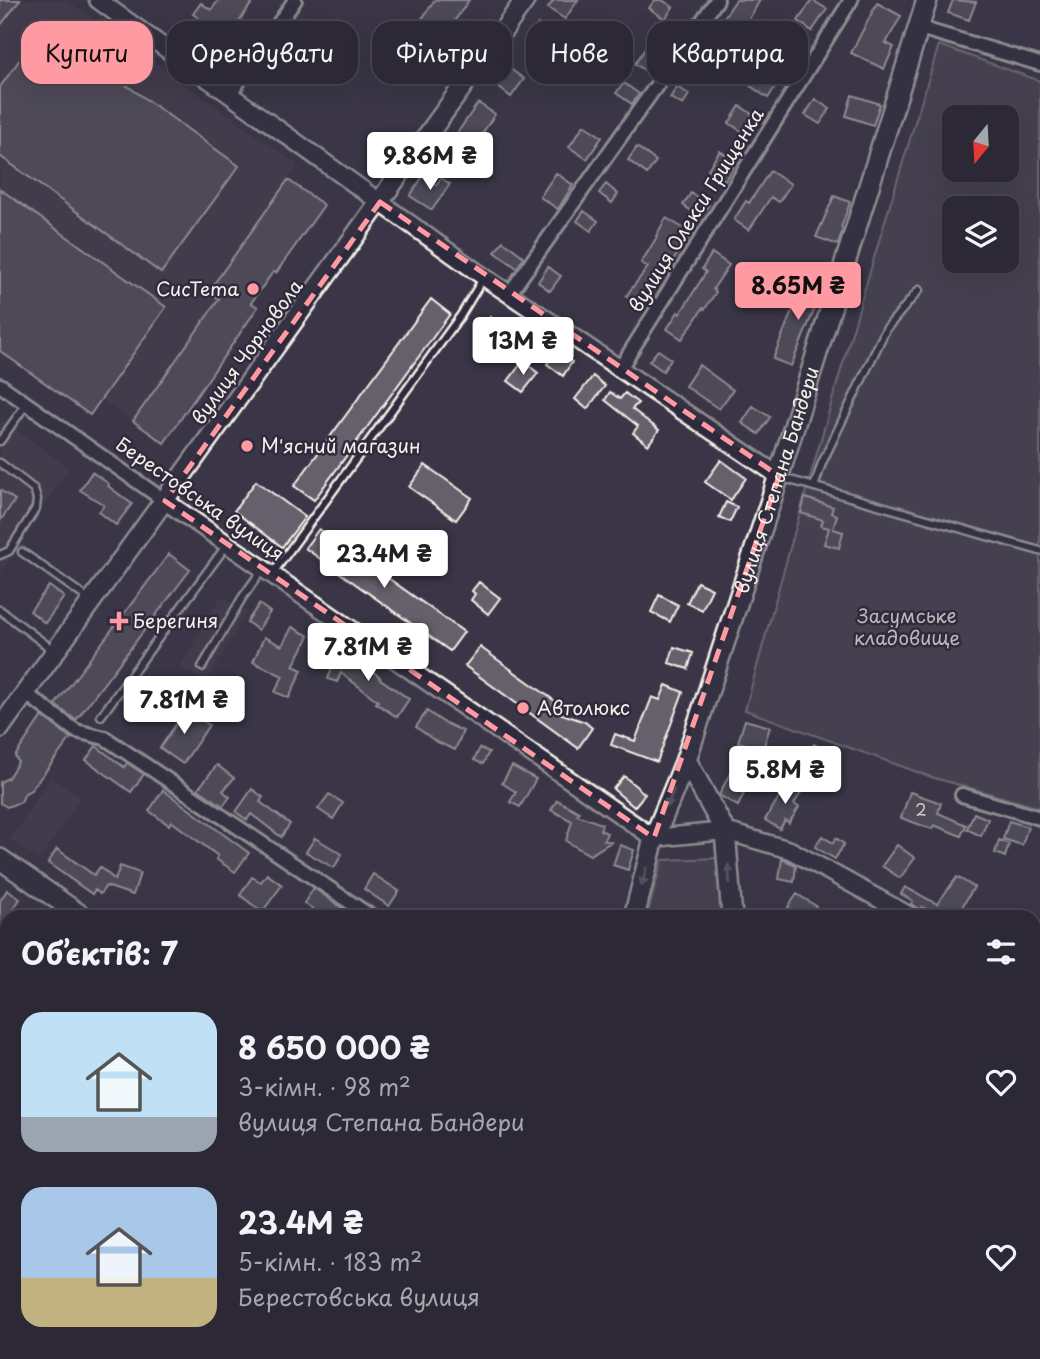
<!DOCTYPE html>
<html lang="uk">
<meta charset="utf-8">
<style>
:root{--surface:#2c2835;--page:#383441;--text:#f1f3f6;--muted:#a6a6ad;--line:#484450;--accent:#ff9aa2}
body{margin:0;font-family:"Playpen Sans",sans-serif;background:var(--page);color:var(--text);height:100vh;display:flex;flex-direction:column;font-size:26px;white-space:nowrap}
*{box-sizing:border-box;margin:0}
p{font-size:23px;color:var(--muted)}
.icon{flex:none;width:38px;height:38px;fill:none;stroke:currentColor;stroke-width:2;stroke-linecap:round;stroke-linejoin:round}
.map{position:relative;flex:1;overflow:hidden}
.sheet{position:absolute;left:0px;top:910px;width:1041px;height:450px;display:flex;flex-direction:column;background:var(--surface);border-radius:21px 21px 0 0;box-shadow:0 7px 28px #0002,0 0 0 2px var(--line)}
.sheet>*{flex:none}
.hud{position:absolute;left:21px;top:21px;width:999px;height:63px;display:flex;gap:14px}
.needle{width:46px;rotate:198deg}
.fabs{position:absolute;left:942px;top:105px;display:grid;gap:14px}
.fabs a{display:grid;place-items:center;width:77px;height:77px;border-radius:14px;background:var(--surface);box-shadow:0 7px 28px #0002,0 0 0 2px var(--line);font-size:35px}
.price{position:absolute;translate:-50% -60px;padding:0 16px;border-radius:7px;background:#fff;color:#222;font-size:23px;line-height:46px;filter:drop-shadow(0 2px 4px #0008)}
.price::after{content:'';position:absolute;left:50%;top:42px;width:21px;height:16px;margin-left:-10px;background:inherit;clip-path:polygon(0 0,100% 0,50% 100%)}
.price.on{background:var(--accent);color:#111}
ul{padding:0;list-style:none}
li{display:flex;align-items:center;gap:21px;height:175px;padding:0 21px}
li span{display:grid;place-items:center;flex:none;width:196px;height:140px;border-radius:21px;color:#555}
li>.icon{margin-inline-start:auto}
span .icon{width:84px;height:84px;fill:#fffc;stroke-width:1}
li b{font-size:30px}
h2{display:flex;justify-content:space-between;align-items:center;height:84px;padding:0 21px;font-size:30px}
.chip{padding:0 24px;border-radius:21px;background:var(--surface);box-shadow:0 7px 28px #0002,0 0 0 2px var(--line);font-size:24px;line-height:63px}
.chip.on{background:var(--accent);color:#111}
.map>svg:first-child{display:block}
.built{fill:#484352}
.green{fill:#534e5c;stroke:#a4a0a2;stroke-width:2;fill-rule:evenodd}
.water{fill:#78747b;stroke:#aaa6a7;stroke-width:2}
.building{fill:#65616c;stroke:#f4f1e8;stroke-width:2}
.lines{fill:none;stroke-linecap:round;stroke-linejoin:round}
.service-casing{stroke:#f4f1e8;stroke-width:11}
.minor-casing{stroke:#f4f1e8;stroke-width:18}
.tertiary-casing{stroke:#f4f1e8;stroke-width:21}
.secondary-casing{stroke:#f4f1e8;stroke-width:23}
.primary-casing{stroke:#f4f1e8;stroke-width:24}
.service{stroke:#2f2a3d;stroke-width:6}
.minor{stroke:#2f2a3d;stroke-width:12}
.tertiary{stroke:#2f2a3d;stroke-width:16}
.secondary{stroke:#2f2a3d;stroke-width:18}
.primary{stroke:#2f2a3d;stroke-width:19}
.oneway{fill:#747079}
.marked{fill:none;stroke:#ff9aa2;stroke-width:5;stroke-dasharray:14 9;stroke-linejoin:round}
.poi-dot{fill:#ff9aa2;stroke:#2f2a3d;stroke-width:2.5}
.labels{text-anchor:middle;stroke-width:5;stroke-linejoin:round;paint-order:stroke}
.number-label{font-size:16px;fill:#d0cdc9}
.street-label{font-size:19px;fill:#f4f1e8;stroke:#2f2a3d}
.poi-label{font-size:19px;fill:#f4f1e8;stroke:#2f2a3d;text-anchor:start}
.park-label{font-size:19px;fill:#bcb8b7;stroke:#2f2a3d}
</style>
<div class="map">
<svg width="1040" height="1359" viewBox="0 0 1040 1359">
<rect width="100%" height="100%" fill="#3b3647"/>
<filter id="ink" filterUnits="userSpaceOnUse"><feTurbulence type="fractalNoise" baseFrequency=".0143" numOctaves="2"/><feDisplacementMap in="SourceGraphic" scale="14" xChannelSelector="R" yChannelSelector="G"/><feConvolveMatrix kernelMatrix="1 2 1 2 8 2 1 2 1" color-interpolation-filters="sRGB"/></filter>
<g filter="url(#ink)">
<path class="built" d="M 0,0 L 67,0 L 298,165 L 209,291 L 219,299 L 133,421 L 101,399 L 90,415 L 0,351 Z
M 0,419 L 69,467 L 0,574 Z
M 221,596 L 247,612 L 206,682 L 180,667 Z
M 50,778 L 81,797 L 40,860 L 10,840 Z"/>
<path class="green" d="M 939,45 L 1040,81 L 1040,808 L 931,777 L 745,710 C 806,487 870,266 939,45 ZM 954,117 L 1006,117 L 1006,170 L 954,170 ZM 954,208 L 1006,208 L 1006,261 L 954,261 Z
M 718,858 L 725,917 L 647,917 L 662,860 Z
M 58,1353 L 113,1353 L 122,1359 L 59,1359 L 56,1357 Z
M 642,1353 L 726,1353 L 740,1359 L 642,1359 Z"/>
<path class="water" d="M 0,1093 L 7,1095 L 7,1128 L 0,1130 Z"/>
<path class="building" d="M 0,0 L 20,0 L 0,26 Z
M 219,0 L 254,0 L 235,27 L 249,37 L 241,48 L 193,14 L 201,3 L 211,10 Z
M 435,0 L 469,0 L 433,52 L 410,36 Z
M 554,0 L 578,0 L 565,19 L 548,8 Z
M 655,0 L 662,0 L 673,7 L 665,19 L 649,8 Z
M 736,0 L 760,0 L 749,19 L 755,23 L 749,32 L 736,23 L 727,37 L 716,29 Z
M 812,0 L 827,9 L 812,31 L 798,21 Z
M 953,0 L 976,2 L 969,20 L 948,13 Z
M 877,3 L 901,16 L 886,43 L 894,47 L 884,69 L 851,53 Z
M 656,22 L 677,36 L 652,75 L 635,64 L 650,41 L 646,38 Z
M 538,24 L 552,34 L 542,47 L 529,37 Z
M 44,26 L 239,166 L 161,273 L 0,156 L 0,87 Z
M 786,49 L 801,58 L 788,78 L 783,75 L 768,98 L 746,83 L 753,72 L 765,80 Z
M 536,50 L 558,64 L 550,77 L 527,63 Z
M 699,51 L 712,60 L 702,74 L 689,65 Z
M 505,65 L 524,79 L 511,97 L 492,82 Z
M 624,83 L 639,94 L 632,104 L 616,93 Z
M 677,87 L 689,94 L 683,105 L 670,98 Z
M 852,95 L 880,104 L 873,125 L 846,116 Z
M 815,99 L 830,109 L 820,124 L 805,115 Z
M 478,103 L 495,114 L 480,137 L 484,139 L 473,154 L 453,139 Z
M 740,106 L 758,118 L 747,135 L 729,123 Z
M 584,125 L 602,137 L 587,159 L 569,147 Z
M 637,147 L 656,161 L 647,174 L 628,160 Z
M 720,151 L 737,162 L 725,180 L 708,169 Z
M 770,171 L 791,184 L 779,202 L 771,197 L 749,230 L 734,220 L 746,201 L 749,203 Z
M 556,173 L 573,185 L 558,209 L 540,197 Z
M 423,176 L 436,185 L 441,178 L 450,184 L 432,210 L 410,196 Z
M 288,180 L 324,205 L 276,273 L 273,272 L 251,303 L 258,307 L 164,443 L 133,421 L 219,299 L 209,291 Z
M 606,184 L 618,194 L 612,203 L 599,193 Z
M 0,189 L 166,307 L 90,415 L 0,351 Z
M 691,193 L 709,205 L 700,217 L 683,205 Z
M 834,196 L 850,202 L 841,228 L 843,229 L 838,245 L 816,237 Z
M 584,211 L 598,221 L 591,231 L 577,221 Z
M 666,218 L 692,233 L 641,308 L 626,296 L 648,267 L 641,263 L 657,237 L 656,236 Z
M 503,241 L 524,257 L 517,268 L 495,252 Z
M 712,253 L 729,265 L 713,289 L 716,292 L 705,309 L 703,308 L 682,339 L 667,329 L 678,312 L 680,314 L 706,272 L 702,269 Z
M 548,267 L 561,276 L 550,291 L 538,282 Z
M 802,277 L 821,284 L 813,313 L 791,366 L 773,359 L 799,293 L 797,292 Z
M 431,299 L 450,314 L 314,500 L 294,486 Z
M 490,317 L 499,324 L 490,337 L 481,331 Z
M 658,350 L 671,359 L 663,371 L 649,361 Z
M 556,351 L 572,362 L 563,376 L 547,364 Z
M 523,361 L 538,373 L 523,392 L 508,381 Z
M 699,365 L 733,390 L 719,409 L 685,386 Z
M 593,376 L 605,386 L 587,409 L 575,399 Z
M 610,392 L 620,399 L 625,393 L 638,403 L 632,409 L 659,430 L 648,445 L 633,433 L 638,426 L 605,400 Z
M 753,406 L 770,417 L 759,434 L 742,423 Z
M 721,460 L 746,478 L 731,500 L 705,482 Z
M 425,465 L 472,498 L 456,520 L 409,487 Z
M 92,472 L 109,484 L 108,486 L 132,504 L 116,525 L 99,512 L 104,505 L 80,490 Z
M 256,481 L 305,517 L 282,547 L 234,511 Z
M 0,490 L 15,500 L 0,521 Z
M 805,498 L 833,507 L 831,513 L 837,515 L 833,529 L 843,532 L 839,548 L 824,544 L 829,528 L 821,526 L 823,520 L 801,513 Z
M 726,502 L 737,507 L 730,522 L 719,517 Z
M 319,529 L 464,632 L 450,651 L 305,548 Z
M 169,554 L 190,570 L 76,720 L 55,705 Z
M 479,582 L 500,598 L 488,614 L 471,600 L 475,594 L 472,591 Z
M 697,582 L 712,589 L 702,610 L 687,603 Z
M 49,586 L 64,597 L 45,623 L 30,611 Z
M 659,595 L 678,605 L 670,622 L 651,612 Z
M 259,604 L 270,612 L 258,630 L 247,622 Z
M 292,627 L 309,636 L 293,666 L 302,670 L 289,698 L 275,692 L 283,676 L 253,662 L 264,637 L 282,646 Z
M 480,647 L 555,701 L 551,710 L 585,722 L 592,728 L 578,748 L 465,666 Z
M 674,647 L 693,653 L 688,669 L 669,663 Z
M 336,650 L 362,663 L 380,677 L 379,678 L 409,699 L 397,717 L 376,703 L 378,701 L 341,673 L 337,682 L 328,679 L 334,663 L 330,662 Z
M 666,685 L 683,692 L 657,762 L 611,745 L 615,734 L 635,741 L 652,697 L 660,700 Z
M 186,709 L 209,725 L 183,764 L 160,748 Z
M 427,711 L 443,722 L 463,731 L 455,750 L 435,741 L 416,727 Z
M 42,716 L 71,738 L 31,790 L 25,793 L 21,802 L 7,807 L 0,803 L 0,782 L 8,778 L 18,762 L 15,756 Z
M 745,720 L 770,727 L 763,749 L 738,742 Z
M 814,744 L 830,753 L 820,773 L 803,764 Z
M 96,746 L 124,767 L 127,763 L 144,774 L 131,792 L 86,760 Z
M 480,748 L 489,752 L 483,764 L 474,760 Z
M 217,765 L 234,778 L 223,791 L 230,797 L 223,806 L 198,789 Z
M 512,766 L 536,779 L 520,807 L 510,802 L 516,792 L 502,783 Z
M 732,769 L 751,779 L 738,806 L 719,795 Z
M 624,776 L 645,794 L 634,807 L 613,789 Z
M 789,781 L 803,789 L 794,804 L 799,807 L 789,823 L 785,820 L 780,829 L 765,820 Z
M 252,789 L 263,797 L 260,802 L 290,824 L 281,837 L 251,814 L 247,820 L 236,812 Z
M 163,790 L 249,853 L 235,872 L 216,859 L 218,856 L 171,821 L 169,825 L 149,811 Z
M 910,792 L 941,803 L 938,813 L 966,825 L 961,836 L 934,825 L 932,829 L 901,818 Z
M 329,794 L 343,803 L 333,819 L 318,809 Z
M 557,800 L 579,812 L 577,815 L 602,824 L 600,830 L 607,833 L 604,840 L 611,842 L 590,855 L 566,841 L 572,821 L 551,810 Z
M 974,813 L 988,819 L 981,836 L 967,829 Z
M 1009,821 L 1028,827 L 1022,845 L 1003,839 Z
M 822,836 L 833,843 L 836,838 L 844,844 L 835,859 L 815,847 Z
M 315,838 L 342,854 L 334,868 L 306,852 Z
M 999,840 L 1009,844 L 1005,857 L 995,853 Z
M 620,845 L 634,850 L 628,870 L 613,865 Z
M 897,845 L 915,858 L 900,878 L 882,866 Z
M 57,849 L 94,875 L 100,867 L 115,880 L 120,866 L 140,873 L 133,895 L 106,886 L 100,894 L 95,890 L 92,894 L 48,863 Z
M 782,859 L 796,865 L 794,882 L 779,879 Z
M 267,874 L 282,885 L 262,912 L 240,895 L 252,877 L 261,882 Z
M 373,874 L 399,891 L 389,906 L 364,889 Z
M 957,877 L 974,887 L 956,917 L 940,917 L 922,907 L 921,910 L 911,904 L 913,901 L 901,894 L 905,887 L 937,904 Z
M 314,888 L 339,906 L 356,917 L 324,917 L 304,903 Z
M 7,890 L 20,899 L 0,929 L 0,901 Z
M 797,894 L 816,906 L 809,917 L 803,917 L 788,907 Z"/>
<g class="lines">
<g class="service-casing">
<path id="service" d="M 0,441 L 27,403
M 0,463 L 34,489 L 37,499 L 36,508 L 9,551 L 0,555
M 783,478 L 1040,551
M 814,487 L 822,463 L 886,329 L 919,290
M 22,552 L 90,600
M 273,573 L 461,315 L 484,277
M 0,610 L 53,650
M 202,667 L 242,598 L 262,570
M 101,716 L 226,546"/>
</g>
<g class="minor-casing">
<path id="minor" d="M 920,28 L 1040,64
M 230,94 L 295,0
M 509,294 L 717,0
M 619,370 L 851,0
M 0,385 L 165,501
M 25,693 L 76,731 L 105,738 L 372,917
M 962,795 L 1040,818
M 0,1292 L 7,1295
M 206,1353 L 215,1359
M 357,1353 L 365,1359
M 477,1353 L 479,1359
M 1033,1353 L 1033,1359
M 770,1354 L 872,1355 L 918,1359
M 326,1359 L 331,1353"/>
</g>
<g class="tertiary-casing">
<path id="tertiary" d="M 98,0 L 484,277 L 779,476
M 165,501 L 654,838 L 725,831 L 790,850 L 912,917
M 1034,990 L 1040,993"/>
</g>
<g class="secondary-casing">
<path id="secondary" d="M 0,728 L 525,0"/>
</g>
<g class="primary-casing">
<g id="primary">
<path d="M 686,760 L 725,831 L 732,917"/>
<path d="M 0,859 L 83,917"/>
<path id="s1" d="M 634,917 L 654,838 L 686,760 L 773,494 L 927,0"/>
<path d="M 631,1353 L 631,1359"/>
<path d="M 770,1353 L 770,1359"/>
</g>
</g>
<use href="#service" class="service"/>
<use href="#minor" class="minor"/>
<use href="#tertiary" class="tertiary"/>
<use href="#secondary" class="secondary"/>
<use href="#primary" class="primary"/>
</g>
<defs><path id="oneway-solid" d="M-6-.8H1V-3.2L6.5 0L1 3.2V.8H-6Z" transform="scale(1.75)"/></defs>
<g class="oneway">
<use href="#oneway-solid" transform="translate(670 799) rotate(112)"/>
<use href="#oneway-solid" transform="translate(729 874) rotate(-95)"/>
<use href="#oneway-solid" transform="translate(644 877) rotate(104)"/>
</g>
</g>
<path d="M0 0H1040V1359H0ZM 380,202 L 779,476 L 654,838 L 165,501 Z" fill="#3b3647" fill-opacity=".55" fill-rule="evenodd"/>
<path class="marked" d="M 380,202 L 779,476 L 654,838 L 165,501 Z"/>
<g class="poi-dot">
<circle cx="253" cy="289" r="7"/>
<circle cx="247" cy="446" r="7"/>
<path d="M115.5 610.5h7v7h7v7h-7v7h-7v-7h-7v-7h7z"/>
<circle cx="523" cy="708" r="7"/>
</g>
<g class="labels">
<g class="number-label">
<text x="921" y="816">2</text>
</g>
<g class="street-label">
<text transform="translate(696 210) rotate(-58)" y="7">вулиця Олекси Грищенка</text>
<text transform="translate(247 352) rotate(-54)" y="7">вулиця Чорновола</text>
<text dy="7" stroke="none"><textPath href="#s1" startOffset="460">вулиця Степана Бандери</textPath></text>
<text transform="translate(200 499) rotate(35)" y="7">Берестовська вулиця</text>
</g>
<g class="poi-label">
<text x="239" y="296" text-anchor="end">CucTema</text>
<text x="261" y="453">М'ясний магазин</text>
<text x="133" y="628">Берегиня</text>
<text x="537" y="715">Автолюкс</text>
</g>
<g class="park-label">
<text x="907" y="623">Засумське<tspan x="907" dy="22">кладовище</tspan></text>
</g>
</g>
</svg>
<div class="fabs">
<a><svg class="needle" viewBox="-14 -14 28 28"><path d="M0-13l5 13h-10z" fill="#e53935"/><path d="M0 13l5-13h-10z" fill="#a6a6ad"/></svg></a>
<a><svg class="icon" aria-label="layers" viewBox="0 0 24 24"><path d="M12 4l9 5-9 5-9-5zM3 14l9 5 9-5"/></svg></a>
</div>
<b class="price" style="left:430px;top:192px">9.86M ₴</b>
<b class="price on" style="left:798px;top:322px">8.65M ₴</b>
<b class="price" style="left:523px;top:377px">13M ₴</b>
<b class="price" style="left:384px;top:590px">23.4M ₴</b>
<b class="price" style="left:368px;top:683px">7.81M ₴</b>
<b class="price" style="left:184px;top:736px">7.81M ₴</b>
<b class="price" style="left:785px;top:806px">5.8M ₴</b>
<div class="hud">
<a class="chip on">Купити</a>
<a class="chip">Орендувати</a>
<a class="chip">Фільтри</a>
<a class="chip">Нове</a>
<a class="chip">Квартира</a>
</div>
<section class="sheet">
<h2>Об’єктів: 7<svg class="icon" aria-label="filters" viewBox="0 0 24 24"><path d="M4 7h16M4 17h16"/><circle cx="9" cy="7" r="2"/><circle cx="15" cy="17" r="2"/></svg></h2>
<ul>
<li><span style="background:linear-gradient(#bfe0f5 75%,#9aa5b1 0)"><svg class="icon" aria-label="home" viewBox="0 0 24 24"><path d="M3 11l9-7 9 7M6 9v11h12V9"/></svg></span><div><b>8 650 000 ₴</b><p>3-кімн. · 98 m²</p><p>вулиця Степана Бандери</p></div><svg class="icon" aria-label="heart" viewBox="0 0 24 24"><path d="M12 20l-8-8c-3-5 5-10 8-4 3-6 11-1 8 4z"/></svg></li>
<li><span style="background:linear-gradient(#a9c7e8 65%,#c2b280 0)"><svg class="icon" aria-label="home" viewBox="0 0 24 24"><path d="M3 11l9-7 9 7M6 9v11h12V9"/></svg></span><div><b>23.4M ₴</b><p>5-кімн. · 183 m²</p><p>Берестовська вулиця</p></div><svg class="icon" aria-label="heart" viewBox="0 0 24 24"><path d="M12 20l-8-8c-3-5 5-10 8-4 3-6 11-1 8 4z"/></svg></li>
</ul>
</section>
</div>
